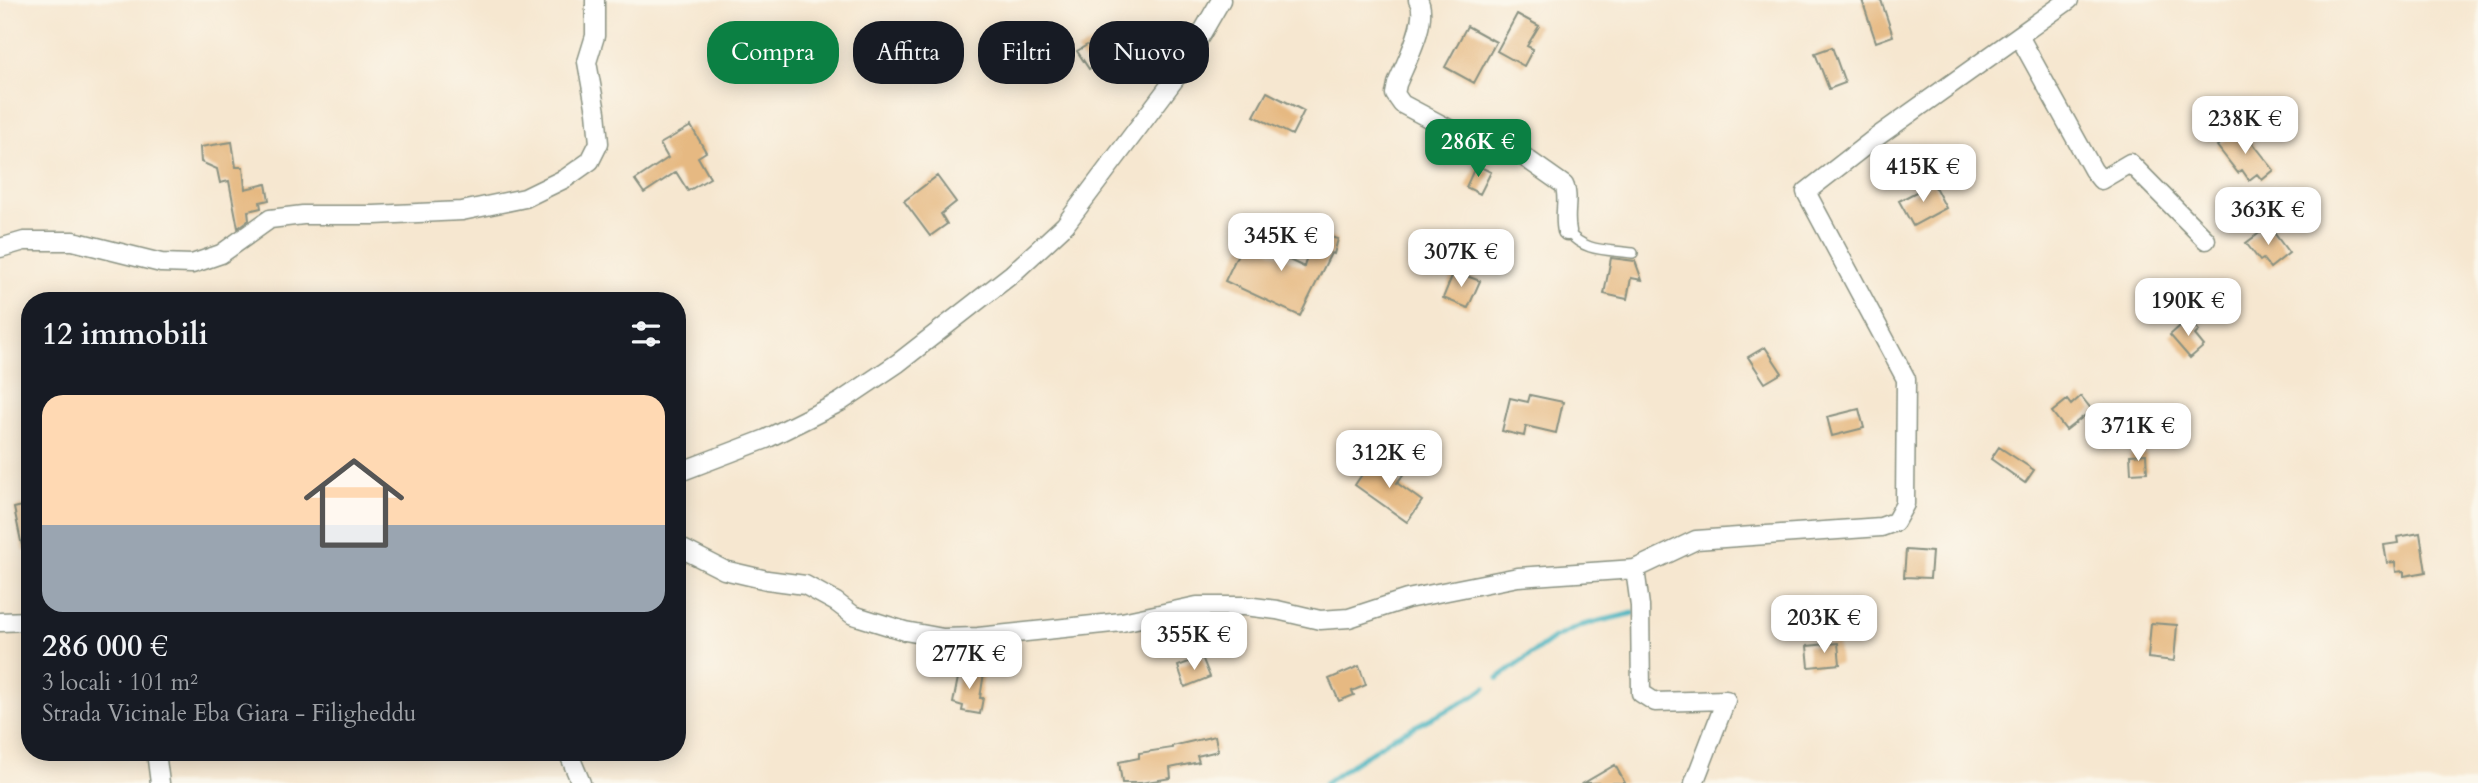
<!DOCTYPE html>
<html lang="it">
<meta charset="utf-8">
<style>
:root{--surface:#171b24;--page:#242831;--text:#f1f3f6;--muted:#9ea1a6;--accent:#0b8043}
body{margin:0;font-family:Cardo,serif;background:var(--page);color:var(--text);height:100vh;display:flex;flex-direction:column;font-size:26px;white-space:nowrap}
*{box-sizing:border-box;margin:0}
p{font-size:23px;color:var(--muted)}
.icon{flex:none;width:38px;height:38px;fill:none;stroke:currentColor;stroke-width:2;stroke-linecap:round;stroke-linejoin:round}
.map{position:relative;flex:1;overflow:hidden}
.sheet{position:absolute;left:21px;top:292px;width:665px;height:469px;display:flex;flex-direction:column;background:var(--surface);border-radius:28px;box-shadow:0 4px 18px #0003}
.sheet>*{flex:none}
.top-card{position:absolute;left:707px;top:21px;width:665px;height:63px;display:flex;gap:14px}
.price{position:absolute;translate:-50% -60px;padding:0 16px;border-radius:14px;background:#fff;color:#222;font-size:23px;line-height:46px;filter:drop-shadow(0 2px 4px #0008)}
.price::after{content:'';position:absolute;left:50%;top:42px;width:21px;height:16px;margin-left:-10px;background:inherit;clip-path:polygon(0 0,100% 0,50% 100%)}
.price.active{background:var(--accent);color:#fff}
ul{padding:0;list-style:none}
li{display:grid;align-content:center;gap:14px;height:371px;padding:0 21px}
li span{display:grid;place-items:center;height:217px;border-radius:21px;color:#555}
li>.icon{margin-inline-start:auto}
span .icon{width:126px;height:126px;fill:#fffc;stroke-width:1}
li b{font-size:30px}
h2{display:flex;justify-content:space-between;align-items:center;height:84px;padding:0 21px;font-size:30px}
.pill{padding:0 24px;border-radius:28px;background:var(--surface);box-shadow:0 4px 18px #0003;font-size:24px;line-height:63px}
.pill.active{background:var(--accent);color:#fff}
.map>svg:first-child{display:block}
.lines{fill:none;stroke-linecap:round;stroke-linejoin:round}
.stream{stroke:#46b4c0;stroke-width:5}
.building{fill:#e6b982}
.service-casing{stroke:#8a9282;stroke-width:12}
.minor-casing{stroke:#8a9282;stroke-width:21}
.service{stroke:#fff;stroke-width:9}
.minor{stroke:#fff;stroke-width:18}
</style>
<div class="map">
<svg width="2478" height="783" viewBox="0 0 2478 783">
<rect width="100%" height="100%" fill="#fbf7ec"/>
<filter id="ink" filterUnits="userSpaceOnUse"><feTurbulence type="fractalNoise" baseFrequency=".0143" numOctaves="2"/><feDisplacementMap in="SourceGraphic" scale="14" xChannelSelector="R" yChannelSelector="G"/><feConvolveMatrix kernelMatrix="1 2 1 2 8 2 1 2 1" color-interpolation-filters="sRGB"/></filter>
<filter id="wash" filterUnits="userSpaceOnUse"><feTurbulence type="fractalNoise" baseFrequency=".00686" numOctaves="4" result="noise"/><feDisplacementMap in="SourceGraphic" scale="28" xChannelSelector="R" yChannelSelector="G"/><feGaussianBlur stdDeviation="1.57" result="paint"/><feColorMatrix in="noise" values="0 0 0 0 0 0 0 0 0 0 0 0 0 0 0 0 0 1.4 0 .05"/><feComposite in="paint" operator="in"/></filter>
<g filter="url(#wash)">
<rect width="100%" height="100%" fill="#f6e7d0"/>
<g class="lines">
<path class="stream" d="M 1498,678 L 1554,638 L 1583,625 L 1634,613
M 1325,783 L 1390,739 L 1474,696 L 1485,688"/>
</g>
<g id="blocks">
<path class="building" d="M 1862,0 L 1881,0 L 1893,36 L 1876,42 Z
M 1517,14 L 1539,26 L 1527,46 L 1533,49 L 1524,66 L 1497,51 Z
M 1467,26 L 1496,42 L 1474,83 L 1445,67 Z
M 1110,36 L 1121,54 L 1105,63 L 1104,61 L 1089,69 L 1077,51 L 1094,41 L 1096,44 Z
M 1832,47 L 1845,83 L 1829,89 L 1815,53 Z
M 1267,92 L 1304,111 L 1292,135 L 1254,116 Z
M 691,126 L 706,152 L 698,157 L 710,178 L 688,191 L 676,172 L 644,193 L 635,180 L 668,158 L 660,144 Z
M 2241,128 L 2274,170 L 2262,180 L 2257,174 L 2249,180 L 2242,170 L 2238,173 L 2217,146 Z
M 232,142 L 236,167 L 243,167 L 245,189 L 266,184 L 269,200 L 260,202 L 261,208 L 248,211 L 249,220 L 238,228 L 229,181 L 220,183 L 217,169 L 201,162 L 200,147 Z
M 1476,165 L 1491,172 L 1480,194 L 1466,187 Z
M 937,176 L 956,202 L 941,214 L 947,224 L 930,236 L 904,201 Z
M 1933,183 L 1946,208 L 1913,226 L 1899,201 Z
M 2269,226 L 2289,253 L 2270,268 L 2263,259 L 2260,261 L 2246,243 Z
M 1313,233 L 1338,239 L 1334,254 L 1331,253 L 1300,316 L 1225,281 L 1245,239 L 1304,267 Z
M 1611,258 L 1635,261 L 1642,280 L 1631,278 L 1627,299 L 1604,294 Z
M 1454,271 L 1480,281 L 1468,308 L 1443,298 Z
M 2189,318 L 2199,331 L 2195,335 L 2204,346 L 2190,358 L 2170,335 Z
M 1765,347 L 1782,373 L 1765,383 L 1748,357 Z
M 1530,395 L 1563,402 L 1556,433 L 1526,426 L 1524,436 L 1502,431 L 1510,398 L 1528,402 Z
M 2081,396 L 2092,410 L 2066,430 L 2052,412 L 2067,400 L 2071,405 Z
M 1859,409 L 1864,428 L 1832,436 L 1827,417 Z
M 1999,447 L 2034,470 L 2025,483 L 1991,459 Z
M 2146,454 L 2147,472 L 2131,473 L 2130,455 Z
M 1387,460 L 1405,472 L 1397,483 L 1422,501 L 1407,522 L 1355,485 L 1369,464 L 1380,471 Z
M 30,504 L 30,550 L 23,551 L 14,508 Z
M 2420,533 L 2426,572 L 2404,576 L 2404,571 L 2396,572 L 2395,562 L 2387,563 L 2384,545 L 2398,543 L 2397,537 Z
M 1906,550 L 1932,552 L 1930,578 L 1904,577 Z
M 2151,623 L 2177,625 L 2174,661 L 2148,658 Z
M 1838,643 L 1840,664 L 1809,667 L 1807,646 Z
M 1202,657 L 1210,677 L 1185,687 L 1178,666 Z
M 1359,666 L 1366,685 L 1352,691 L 1354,695 L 1339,701 L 1329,679 Z
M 960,668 L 984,673 L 980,698 L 983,698 L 980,714 L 962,711 L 963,706 L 953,703 Z
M 1215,736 L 1218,751 L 1197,756 L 1199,762 L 1170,768 L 1171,778 L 1141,783 L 1122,783 L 1119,762 L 1139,758 L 1139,753 L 1172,748 L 1172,746 Z
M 1615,765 L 1625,783 L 1584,783 Z"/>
</g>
</g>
<g filter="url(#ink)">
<use href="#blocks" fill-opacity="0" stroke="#8a9282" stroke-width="2"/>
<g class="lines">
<g class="service-casing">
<path id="service" d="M 1567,231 C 1586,253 1606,249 1633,253"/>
</g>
<g class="minor-casing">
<path id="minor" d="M 1418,0 C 1430,18 1405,64 1397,84 L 1395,94 L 1402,104 L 1483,147 L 1520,154 L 1564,185 C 1570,197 1563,215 1567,231
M 2019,36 L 2093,170 L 2101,180 L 2130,163 L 2206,240
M 0,248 L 24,241 L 73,241 L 161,263 L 192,264 L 221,254 L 270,219 L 303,215 L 374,215 L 462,211 L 525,198 L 566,178 L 590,161 L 599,143 L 596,112 L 587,62 L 595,36 L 595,0
M 677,473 L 766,439 L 840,402 L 898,363 L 1012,274 L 1065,225 L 1177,76 L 1221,0
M 677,546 L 724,570 L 767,580 L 805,585 L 836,602 L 853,615 L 905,631 L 943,638 L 978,637 L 1122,622 L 1197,606 L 1245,606 L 1277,610 L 1320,620 L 1349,618 L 1407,599 L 1518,577 L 1635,569 L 1696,540 L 1881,527 L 1895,522 L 1905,504 L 1906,379 L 1806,192 L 1874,139 L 2069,0
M 1635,569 L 1640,606 L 1641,693 L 1655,702 L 1726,700 L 1694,783
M 0,622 L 30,621
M 156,752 L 160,783
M 568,752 L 581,783"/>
</g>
<use href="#service" class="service"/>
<use href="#minor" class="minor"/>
</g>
</g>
</svg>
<b class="price" style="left:2245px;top:156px">238K €</b>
<b class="price active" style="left:1478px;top:179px">286K €</b>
<b class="price" style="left:1923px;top:204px">415K €</b>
<b class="price" style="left:2268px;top:247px">363K €</b>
<b class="price" style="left:1281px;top:273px">345K €</b>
<b class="price" style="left:1461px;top:289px">307K €</b>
<b class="price" style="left:2188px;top:338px">190K €</b>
<b class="price" style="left:2138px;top:463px">371K €</b>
<b class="price" style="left:1389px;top:490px">312K €</b>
<b class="price" style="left:1824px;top:655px">203K €</b>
<b class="price" style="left:1194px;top:672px">355K €</b>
<b class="price" style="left:969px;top:691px">277K €</b>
<div class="top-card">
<a class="pill active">Compra</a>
<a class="pill">Affitta</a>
<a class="pill">Filtri</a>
<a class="pill">Nuovo</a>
</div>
<section class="sheet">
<h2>12 immobili<svg class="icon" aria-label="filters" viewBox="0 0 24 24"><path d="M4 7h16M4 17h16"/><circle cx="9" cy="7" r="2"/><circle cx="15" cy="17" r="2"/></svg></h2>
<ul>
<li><span style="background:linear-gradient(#ffd9b3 60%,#9aa5b1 0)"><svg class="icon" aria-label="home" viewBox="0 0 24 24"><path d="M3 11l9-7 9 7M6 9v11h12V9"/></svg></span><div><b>286 000 €</b><p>3 locali · 101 m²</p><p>Strada Vicinale Eba Giara - Filigheddu</p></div></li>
</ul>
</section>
</div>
